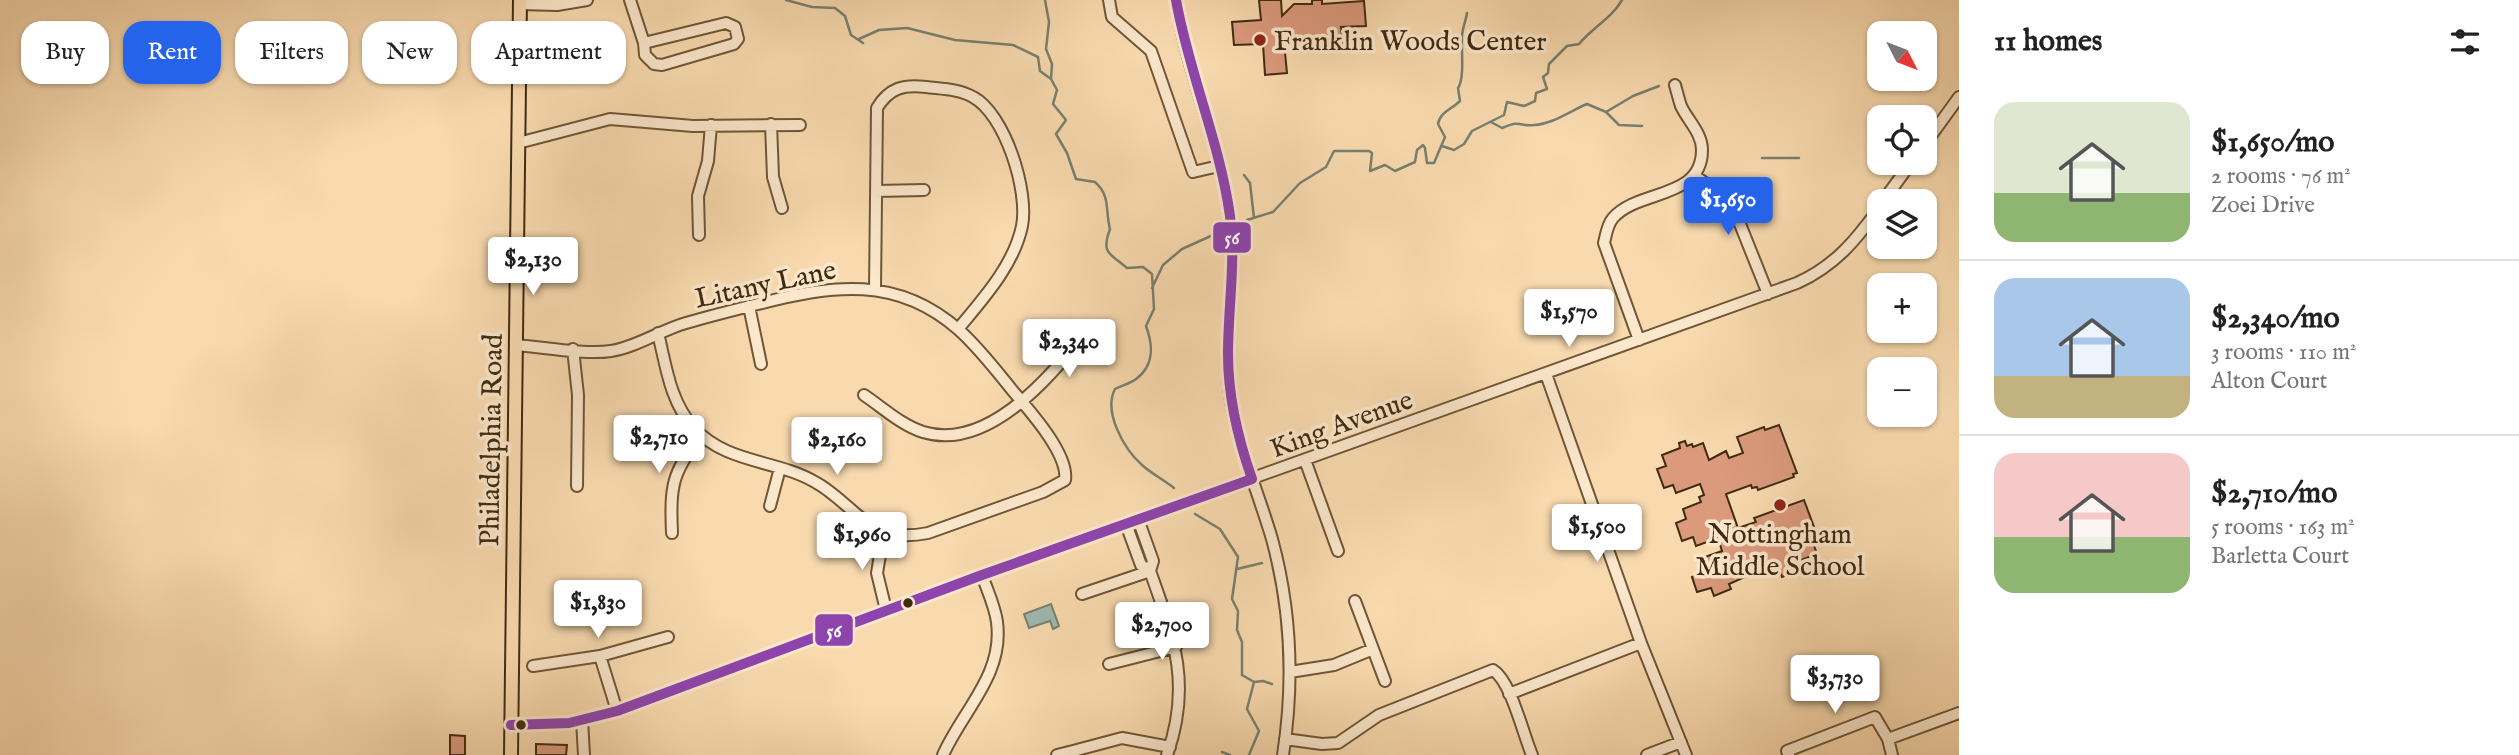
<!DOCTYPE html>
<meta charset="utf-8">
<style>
:root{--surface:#fff;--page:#f2f2f2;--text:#222;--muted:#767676;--line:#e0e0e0;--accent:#2563eb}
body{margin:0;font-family:"IM FELL English",serif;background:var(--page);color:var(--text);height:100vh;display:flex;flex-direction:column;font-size:26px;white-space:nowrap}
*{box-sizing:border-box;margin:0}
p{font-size:23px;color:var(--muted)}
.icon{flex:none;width:38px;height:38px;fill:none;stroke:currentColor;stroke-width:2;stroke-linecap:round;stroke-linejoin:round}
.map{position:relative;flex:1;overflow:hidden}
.details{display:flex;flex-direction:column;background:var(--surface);width:560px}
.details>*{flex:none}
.banner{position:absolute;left:21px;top:21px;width:665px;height:63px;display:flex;gap:14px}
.needle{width:46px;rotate:132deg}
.fabs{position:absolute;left:1867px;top:21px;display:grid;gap:14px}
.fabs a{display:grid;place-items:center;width:70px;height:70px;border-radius:14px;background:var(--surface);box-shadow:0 2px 5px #0004;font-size:35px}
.price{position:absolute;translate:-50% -60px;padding:0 16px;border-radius:7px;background:#fff;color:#222;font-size:23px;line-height:46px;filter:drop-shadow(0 2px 4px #0008)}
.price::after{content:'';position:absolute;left:50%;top:42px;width:21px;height:16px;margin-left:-10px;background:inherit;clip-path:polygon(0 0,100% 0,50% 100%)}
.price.current{background:var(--accent);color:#fff}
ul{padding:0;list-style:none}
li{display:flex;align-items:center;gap:21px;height:175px;padding:0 35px}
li+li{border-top:2px solid var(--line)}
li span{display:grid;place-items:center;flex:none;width:196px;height:140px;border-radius:21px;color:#555}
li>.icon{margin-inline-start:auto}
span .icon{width:84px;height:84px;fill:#fffc;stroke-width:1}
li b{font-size:30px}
h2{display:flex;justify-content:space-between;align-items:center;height:84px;padding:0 35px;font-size:30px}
.chip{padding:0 24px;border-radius:21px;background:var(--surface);box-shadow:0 2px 5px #0004;font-size:24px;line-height:63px}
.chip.current{background:var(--accent);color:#fff}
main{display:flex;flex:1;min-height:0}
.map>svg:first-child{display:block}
.water{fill:#9ebab0;stroke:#788070;stroke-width:2}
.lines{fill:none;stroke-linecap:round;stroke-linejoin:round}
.stream{stroke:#788070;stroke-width:2.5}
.building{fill:#dc9a7d;stroke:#3f2a11;stroke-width:2}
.minor-casing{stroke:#6e5638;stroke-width:14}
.major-casing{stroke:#3f2a11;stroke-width:16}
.minor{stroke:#fbe7cb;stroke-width:10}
.major{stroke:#f9daaf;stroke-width:12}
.bus-1-casing{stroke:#fbe7cb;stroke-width:16}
.bus-1{stroke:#8e44ad;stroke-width:10}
.poi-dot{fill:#8f2418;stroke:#fbe7cb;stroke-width:2.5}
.bus-dot{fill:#3f2a11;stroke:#fbe7cb;stroke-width:2.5}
.labels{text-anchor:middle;stroke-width:7;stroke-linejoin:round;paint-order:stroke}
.poi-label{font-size:28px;fill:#3f2a11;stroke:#fbe7cb;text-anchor:start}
.street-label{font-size:28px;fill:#3f2a11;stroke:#fbe7cb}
.line-badge{stroke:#fbe7cb;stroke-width:2.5}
.badge-label{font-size:19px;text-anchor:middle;font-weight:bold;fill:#fff}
</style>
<main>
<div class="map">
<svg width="1959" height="755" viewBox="0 0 1959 755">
<rect width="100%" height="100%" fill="#f9daaf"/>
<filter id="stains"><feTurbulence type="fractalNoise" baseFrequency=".00286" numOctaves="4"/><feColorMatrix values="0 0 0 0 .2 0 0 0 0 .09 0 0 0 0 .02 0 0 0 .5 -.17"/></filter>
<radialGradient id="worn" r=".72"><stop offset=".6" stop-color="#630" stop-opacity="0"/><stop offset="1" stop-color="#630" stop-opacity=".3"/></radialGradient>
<path class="water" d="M 1051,604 L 1059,626 L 1053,629 L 1050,621 L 1029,628 L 1024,614 Z"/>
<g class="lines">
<path class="stream" d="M 786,0 L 812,7 L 835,8 L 845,16 L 851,35 L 863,43
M 1045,0 L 1049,22 L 1046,49 L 1052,64 L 1051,79
M 859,39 L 879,30 L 907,28 L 955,40 L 1013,45 L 1038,57 L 1040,71 L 1051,79 L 1057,90 L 1053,104 L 1066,120 L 1056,134 L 1067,153 L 1076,179 L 1095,182 C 1111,196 1105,211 1110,229 C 1101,253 1109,253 1127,268 L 1143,267 L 1152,274 L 1154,309 L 1146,326 C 1153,345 1155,365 1136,379 C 1130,384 1122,385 1115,389 C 1103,412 1124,449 1142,465 C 1152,474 1164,480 1174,488
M 1606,112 L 1633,96 L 1659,86
M 1491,122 L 1502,128 C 1523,119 1517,127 1534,125 C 1553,124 1570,111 1587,104 L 1606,112 L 1619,125 L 1642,126
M 1442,146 L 1454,150 L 1464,144 L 1472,131 L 1504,115 L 1507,102 L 1524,106 L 1535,101 L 1536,93 L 1547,89 L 1543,77 L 1548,73 L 1549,64 L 1567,46 L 1579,44 C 1593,27 1611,19 1622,0
M 1762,158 L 1799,158
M 1244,175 L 1250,183 L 1254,218
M 1247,220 L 1273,212 L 1300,183 L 1326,167 L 1334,151 L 1369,151 L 1372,153 L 1370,171 L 1385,165 L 1395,171 L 1415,162 L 1417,150 L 1423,145 L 1425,148 L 1427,163 L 1434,163 L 1445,137 L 1438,124 C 1440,112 1452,109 1460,101 L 1458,88 C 1465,78 1461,48 1462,36 C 1462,30 1466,20 1467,13
M 1152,288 L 1163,265 L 1182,249 L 1213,235
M 1195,514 L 1220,529 L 1238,557 L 1232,599 L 1238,611 L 1237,630 L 1242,642 L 1242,675 L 1254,682 L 1263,681 L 1272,684
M 1237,569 L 1262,563
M 1222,752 L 1230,755
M 1249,755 L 1259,731 L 1247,709 L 1254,682"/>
</g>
<path class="building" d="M 1259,0 L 1281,0 L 1282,16 L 1294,4 L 1312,4 L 1312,0 L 1322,0 L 1322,4 L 1364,1 L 1366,26 L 1341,27 L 1343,49 L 1298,52 L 1297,42 L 1284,42 L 1287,73 L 1265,75 L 1263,44 L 1234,45 L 1232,22 L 1261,20 Z
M 1779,425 L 1797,473 L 1793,474 L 1794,477 L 1758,490 L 1757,487 L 1752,488 L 1751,485 L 1726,494 L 1738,528 L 1756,522 L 1754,518 L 1804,500 L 1817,535 L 1811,537 L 1817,554 L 1798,561 L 1801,570 L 1782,577 L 1779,568 L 1769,572 L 1767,567 L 1729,584 L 1731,589 L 1714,596 L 1711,588 L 1697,592 L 1692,577 L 1704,572 L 1699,559 L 1722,551 L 1718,538 L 1696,546 L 1693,537 L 1682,541 L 1676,523 L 1686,519 L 1683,509 L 1701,502 L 1699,497 L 1704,495 L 1700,484 L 1676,493 L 1673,485 L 1664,488 L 1657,469 L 1666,466 L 1662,455 L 1680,448 L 1679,443 L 1685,441 L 1687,446 L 1692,444 L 1693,447 L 1703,443 L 1709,460 L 1726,451 L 1729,458 L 1743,453 L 1737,437 L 1764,427 L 1765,430 Z
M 450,735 L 465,736 L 465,755 L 450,755 Z
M 536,744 L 567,745 L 566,755 L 536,755 Z"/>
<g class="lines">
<g class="minor-casing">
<path id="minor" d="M 630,0 L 644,43
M 1109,0 L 1112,17 L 1151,51 L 1193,172 L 1219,166
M 1176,0 C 1187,74 1220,143 1230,216 C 1239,280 1220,344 1232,407 C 1241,453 1259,495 1272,539 C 1291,609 1294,684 1283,755
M 520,4 L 557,5 L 587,0
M 726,23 L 735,27 L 738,39 L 734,44 L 662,65 L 654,64 L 645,55 L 644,43 Z
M 771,124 L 773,177 L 782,208
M 518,143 L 610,119 L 693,126 L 800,125
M 1925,144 L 1959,97
M 1695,176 L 1724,196 L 1734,209 L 1768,294
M 876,191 L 924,190
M 1883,201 L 1911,163
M 699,235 L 698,196 L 708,161 L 711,125
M 875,290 L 877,108 C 889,88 904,84 926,87 C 942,89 959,89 973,97 C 1005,114 1029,191 1022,226 C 1014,265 983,299 958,329
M 749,306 L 761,364
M 1639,340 L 1604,243 C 1606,235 1607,225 1613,218 C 1638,189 1702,200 1702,150 C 1702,133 1688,121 1681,106 C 1679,100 1677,92 1675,85
M 516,345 C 542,347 586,355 611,351 C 637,347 661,330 686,323 C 710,316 734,310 758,304 C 832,285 897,275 959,330 C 979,348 996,370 1012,390 C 1029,410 1069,454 1065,480 L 1043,492 L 928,533 C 913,536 899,537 885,532 C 858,522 840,495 815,482 C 775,459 727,464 694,428 C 670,402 666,366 658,333
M 573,349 L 578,395 L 577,486
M 1546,374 L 1641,643 L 1686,755
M 864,395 C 882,407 901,425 923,432 C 988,452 1053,375 1087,330
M 1305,460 L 1338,551
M 770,506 L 780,468
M 1126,524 L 1141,565 L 1150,571 L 1153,561 L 1138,519
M 884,531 L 877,573 L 886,610
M 672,533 C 670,485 672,473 701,435
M 1082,594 L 1150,571 C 1174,638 1192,685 1167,755
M 1355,601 L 1385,681
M 600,656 L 617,711
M 1109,664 L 1176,647
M 533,666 L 600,656 L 668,637
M 1290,672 L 1334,665 L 1373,649
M 1509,694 L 1641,643
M 582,720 L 584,755
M 511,725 L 569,723 L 617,711 L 982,575 L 1797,283 C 1835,266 1856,240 1880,207
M 1285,739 L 1322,744 L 1338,743 L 1379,715 L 1493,670 C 1511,681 1523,734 1532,755
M 1888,739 L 1959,713
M 1073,751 L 1122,738 L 1170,747
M 943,755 C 963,710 1004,675 997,622 C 995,606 987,590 982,575
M 1057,755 L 1073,751 L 1074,755
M 1647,755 L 1681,742
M 1789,755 L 1787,751 L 1875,717 L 1888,739 L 1892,755"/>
</g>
<g class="major-casing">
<path id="major" d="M 511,755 L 520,0"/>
</g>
<use href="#minor" class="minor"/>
<use href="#major" class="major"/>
<g class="bus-1-casing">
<path id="bus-1" d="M 1176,0 C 1189,73 1220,143 1230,216 C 1236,262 1228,308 1228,354 C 1228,397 1238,439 1252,479
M 511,725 L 569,723 L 617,711 L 982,575 L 1252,479"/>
</g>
<use href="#bus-1" class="bus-1"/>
</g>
<g class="poi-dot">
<circle cx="1260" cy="40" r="7"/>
<circle cx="1780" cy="505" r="7"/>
</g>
<g class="bus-dot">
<circle cx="908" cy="603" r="6"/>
<circle cx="521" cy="725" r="6"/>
</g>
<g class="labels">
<g class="poi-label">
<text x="1274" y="50">Franklin Woods Center</text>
<text x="1780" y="543" text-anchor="middle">Nottingham<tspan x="1780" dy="32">Middle School</tspan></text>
</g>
<g class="street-label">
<text transform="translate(765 283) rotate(-12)" y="10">Litany Lane</text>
<text transform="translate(1341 423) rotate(-20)" y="10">King Avenue</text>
<text transform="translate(490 440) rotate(-89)" y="10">Philadelphia Road</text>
</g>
</g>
<g class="line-badge">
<rect x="1212" y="221" width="40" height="33" rx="7" fill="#8e44ad"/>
<rect x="814" y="613" width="40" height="34" rx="7" fill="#8e44ad"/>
</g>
<g class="badge-label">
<text x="1232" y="244">56</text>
<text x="834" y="637">56</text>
</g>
<rect width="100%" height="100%" filter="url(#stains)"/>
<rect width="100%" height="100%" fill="url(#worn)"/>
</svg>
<div class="fabs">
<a><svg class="needle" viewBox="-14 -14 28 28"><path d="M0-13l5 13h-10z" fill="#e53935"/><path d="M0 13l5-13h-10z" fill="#767676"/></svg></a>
<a><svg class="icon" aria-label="locate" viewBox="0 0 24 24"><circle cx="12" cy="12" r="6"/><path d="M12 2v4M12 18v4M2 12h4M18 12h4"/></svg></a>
<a><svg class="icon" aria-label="layers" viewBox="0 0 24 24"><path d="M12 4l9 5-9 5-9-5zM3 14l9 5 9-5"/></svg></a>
<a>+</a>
<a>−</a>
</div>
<b class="price current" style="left:1728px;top:237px">$1,650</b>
<b class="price" style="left:533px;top:297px">$2,130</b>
<b class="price" style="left:1569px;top:349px">$1,570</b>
<b class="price" style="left:1069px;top:379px">$2,340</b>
<b class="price" style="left:659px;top:475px">$2,710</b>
<b class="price" style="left:837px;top:477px">$2,160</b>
<b class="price" style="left:1597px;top:564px">$1,500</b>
<b class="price" style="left:862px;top:572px">$1,960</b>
<b class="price" style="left:598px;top:640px">$1,830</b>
<b class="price" style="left:1162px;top:662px">$2,700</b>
<b class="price" style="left:1835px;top:715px">$3,730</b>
<div class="banner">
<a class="chip">Buy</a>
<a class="chip current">Rent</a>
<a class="chip">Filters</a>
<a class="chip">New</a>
<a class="chip">Apartment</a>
</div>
</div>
<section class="details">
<h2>11 homes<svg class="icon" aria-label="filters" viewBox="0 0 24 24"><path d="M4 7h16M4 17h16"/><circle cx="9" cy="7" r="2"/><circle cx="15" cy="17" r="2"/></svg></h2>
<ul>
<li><span style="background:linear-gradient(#dfe7d0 65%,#8fb573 0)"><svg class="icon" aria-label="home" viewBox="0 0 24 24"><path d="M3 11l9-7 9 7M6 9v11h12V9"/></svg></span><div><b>$1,650/mo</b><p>2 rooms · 76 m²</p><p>Zoei Drive</p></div></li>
<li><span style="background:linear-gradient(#a9c7e8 70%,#c2b280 0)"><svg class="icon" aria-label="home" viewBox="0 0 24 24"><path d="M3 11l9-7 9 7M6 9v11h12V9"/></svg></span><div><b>$2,340/mo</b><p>3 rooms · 110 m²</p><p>Alton Court</p></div></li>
<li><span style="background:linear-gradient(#f6c9c9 60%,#8fb573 0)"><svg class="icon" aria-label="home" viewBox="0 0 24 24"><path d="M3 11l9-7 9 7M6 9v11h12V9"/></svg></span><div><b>$2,710/mo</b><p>5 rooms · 163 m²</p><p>Barletta Court</p></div></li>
</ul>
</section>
</main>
